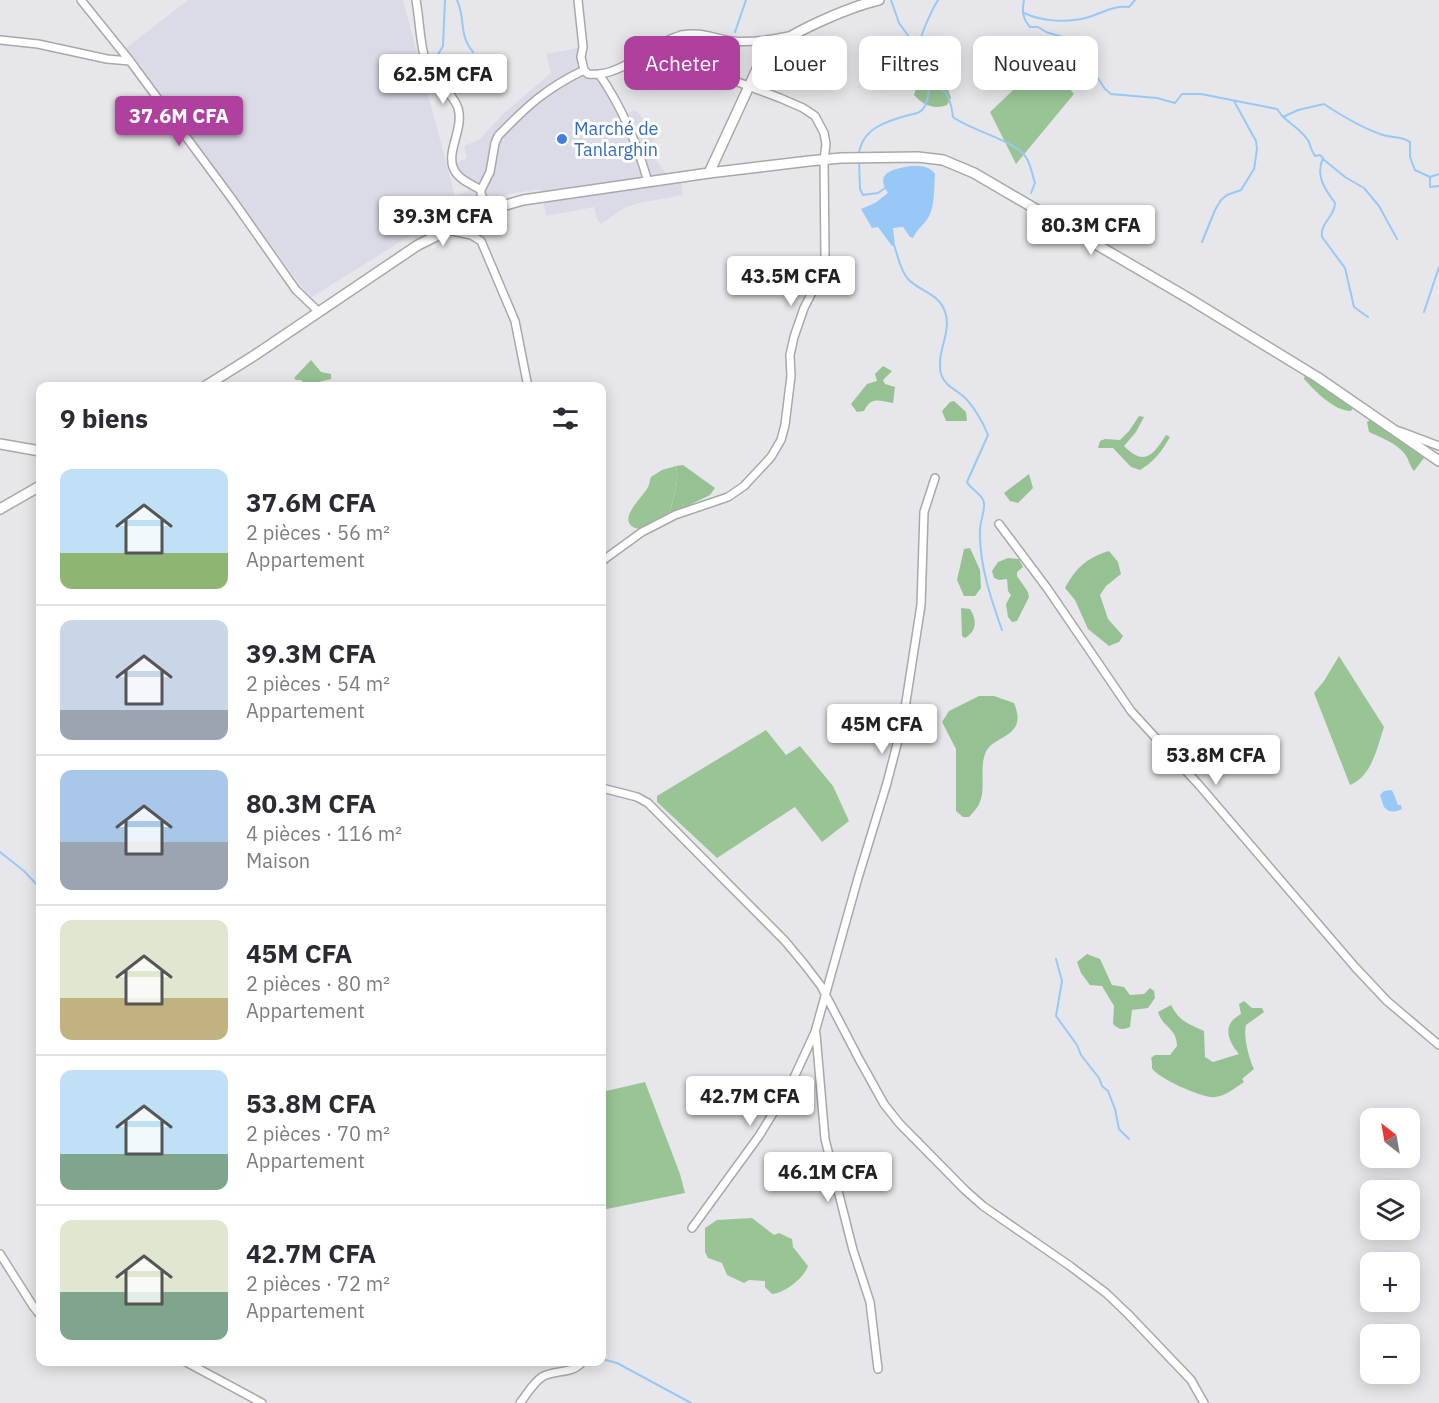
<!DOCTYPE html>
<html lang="fr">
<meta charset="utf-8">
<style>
:root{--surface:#fff;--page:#f7f7f7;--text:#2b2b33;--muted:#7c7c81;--line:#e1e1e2;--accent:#af409d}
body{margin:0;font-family:"IBM Plex Sans",sans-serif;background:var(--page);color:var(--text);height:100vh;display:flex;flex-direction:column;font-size:22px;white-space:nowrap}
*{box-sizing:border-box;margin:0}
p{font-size:20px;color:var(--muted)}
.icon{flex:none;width:33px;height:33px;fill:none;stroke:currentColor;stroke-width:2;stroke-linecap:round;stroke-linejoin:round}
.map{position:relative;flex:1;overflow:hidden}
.side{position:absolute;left:36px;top:382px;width:570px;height:984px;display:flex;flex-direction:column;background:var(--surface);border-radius:12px;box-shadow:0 3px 15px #0003}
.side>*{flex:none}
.banner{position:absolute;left:624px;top:36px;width:570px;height:54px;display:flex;gap:12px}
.needle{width:39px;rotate:329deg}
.controls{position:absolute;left:1360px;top:1108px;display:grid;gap:12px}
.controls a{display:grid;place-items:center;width:60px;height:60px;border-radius:12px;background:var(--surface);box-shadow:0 3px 15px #0003;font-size:30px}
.price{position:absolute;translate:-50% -51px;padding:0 14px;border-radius:6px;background:#fff;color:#222;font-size:20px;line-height:39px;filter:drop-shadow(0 2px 3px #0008)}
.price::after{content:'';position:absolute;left:50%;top:36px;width:18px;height:14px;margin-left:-9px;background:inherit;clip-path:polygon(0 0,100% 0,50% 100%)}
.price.selected{background:var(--accent);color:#fff}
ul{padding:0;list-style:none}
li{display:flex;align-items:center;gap:18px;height:150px;padding:0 24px}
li+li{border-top:2px solid var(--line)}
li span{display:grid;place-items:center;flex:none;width:168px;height:120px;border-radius:12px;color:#555}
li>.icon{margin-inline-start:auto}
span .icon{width:72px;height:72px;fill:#fffc;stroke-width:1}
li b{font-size:26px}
h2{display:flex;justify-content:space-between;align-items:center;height:72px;padding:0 24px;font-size:26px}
.tag{padding:0 21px;border-radius:12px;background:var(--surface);box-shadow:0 3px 15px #0003;font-size:21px;line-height:54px}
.tag.selected{background:var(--accent);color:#fff}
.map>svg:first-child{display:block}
.built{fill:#dadbe6}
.green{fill:#96c293}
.forest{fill:#99c595}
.water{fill:#98c8f5}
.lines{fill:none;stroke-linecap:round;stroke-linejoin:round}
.stream{stroke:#98c8f5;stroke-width:2}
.street-casing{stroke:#a8a8ab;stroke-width:10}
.secondary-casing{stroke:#a8a8ab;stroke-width:12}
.street{stroke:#fff;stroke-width:7}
.secondary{stroke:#fff;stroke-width:9}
.shop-dot{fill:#3f7fe0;stroke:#fff;stroke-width:2}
.labels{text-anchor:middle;stroke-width:6;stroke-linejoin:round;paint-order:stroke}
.shop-label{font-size:18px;fill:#366cbe;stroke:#fff;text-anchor:start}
</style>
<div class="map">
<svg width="1439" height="1403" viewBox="0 0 1439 1403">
<rect width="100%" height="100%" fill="#e7e7eb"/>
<path class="built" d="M 188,0 L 403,0 L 455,196 L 470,190 L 457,163 L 467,158 L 464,146 L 479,140 L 502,115 L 551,73 L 546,54 L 583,47 L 584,71 L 595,75 L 624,115 L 635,110 L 659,134 L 648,148 L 670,179 L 681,177 L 683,195 L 639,203 L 624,208 L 601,224 L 597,219 L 594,207 L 546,216 L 541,189 L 509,194 L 459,213 L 456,207 L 312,297 L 307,294 L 126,48 Z"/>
<path class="green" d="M 920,59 C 938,61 946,83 951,98 L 947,105 C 934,110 923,105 914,95 L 918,82 L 916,71 L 923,68 Z
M 311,360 L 321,372 L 331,374 L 331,379 L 319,382 L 315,387 L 308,387 L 301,380 L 296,380 L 294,378 Z
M 883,366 L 892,371 L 883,380 L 885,384 L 895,387 L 893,403 C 881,402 872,395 864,411 L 857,412 L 851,404 L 867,384 L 877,381 L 875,374 Z
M 1305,374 L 1354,405 L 1351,411 C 1334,411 1315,391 1304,379 Z
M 954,401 L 966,412 L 967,421 L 946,421 L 942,411 L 950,402 Z
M 1139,416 L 1144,417 L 1136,432 L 1124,446 C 1145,467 1153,455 1166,435 L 1170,437 C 1162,451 1154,462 1140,470 L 1131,467 L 1113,448 L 1098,448 L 1100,441 L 1105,439 L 1120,440 L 1129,431 Z
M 1373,418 L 1424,458 L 1414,471 C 1409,465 1408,457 1404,453 C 1396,443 1380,437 1369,432 L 1367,422 Z
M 683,465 L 715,488 L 710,495 L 669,515 C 673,499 680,483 676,466 Z
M 1029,474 L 1033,488 L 1018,503 L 1010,501 L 1004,493 Z
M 970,548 L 980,570 L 981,588 L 975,596 L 964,596 L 957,580 L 964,549 Z
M 1109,551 L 1118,562 L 1121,574 L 1106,586 L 1100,595 L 1108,619 L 1123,636 L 1119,642 L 1109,646 L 1088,629 L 1075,600 L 1065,588 C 1076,568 1086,558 1109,551 Z
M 1008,558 L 1019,559 L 1023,567 L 1017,572 L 1017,576 L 1028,592 L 1029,597 L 1017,621 L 1012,622 L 1008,617 L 1006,604 L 1011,595 L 1008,591 L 1007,579 L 999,580 L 994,578 L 992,571 L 998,562 Z
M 961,608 L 970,609 C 977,620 977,631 965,638 L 962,636 Z
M 979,696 L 994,696 L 1014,703 C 1029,739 992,734 985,754 C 979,770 987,791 978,806 C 976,810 972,813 969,817 L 963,817 L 956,811 L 956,749 L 942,722 L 949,711 Z
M 1087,954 L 1100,959 L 1112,985 L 1124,987 L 1130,995 L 1144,994 L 1150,988 L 1154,991 L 1155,998 L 1148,1008 L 1132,1010 L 1130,1027 C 1123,1030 1119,1030 1113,1024 L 1114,1006 L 1102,986 L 1090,985 L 1081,973 L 1077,962 Z
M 1244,1001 L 1252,1008 L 1262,1008 L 1264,1012 L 1246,1025 C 1243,1036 1249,1059 1254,1069 L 1242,1079 L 1244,1082 C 1236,1087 1226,1096 1215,1097 C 1204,1099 1157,1078 1152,1068 C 1152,1067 1152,1059 1151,1058 L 1155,1055 L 1170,1055 L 1177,1046 C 1177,1028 1163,1028 1158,1012 L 1171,1005 C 1180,1022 1187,1023 1204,1031 L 1205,1057 L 1213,1062 L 1239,1054 C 1227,1040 1222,1024 1241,1014 L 1239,1004 Z"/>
<path class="forest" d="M 1045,60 L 1074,94 L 1016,164 L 990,112 Z
M 676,466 C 680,483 673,499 669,515 C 660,520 643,533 633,527 C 618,518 643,497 648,487 C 649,486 650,479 651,477 L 662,470 Z
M 1339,656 L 1384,727 C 1377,748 1372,776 1350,785 L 1314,693 L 1324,681 Z
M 766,730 L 786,755 L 800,746 L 833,786 L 849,821 L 822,842 L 795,807 L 717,858 L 657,802 L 657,796 Z
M 645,1082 L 680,1174 L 685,1193 L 602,1210 L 602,1092 Z
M 752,1218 L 774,1235 L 779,1233 L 792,1239 L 793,1247 L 808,1266 C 804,1278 785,1293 772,1294 L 765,1287 L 765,1281 L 749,1280 L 744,1283 L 727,1275 L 722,1263 L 708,1258 L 705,1252 L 705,1228 L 717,1220 Z"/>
<path class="water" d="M 910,166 C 919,166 929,165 935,174 C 934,187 935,208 928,218 C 923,226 917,229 913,238 L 910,237 L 903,227 L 893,228 L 895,245 L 892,246 L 878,227 L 872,228 L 861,209 L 875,203 L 888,193 C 874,173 893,169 910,166 Z
M 1391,790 L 1393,792 L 1398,805 L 1401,805 L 1402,809 C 1396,812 1389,813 1384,807 L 1380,795 L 1384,791 Z"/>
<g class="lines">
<path class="stream" d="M 457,0 C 466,19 458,34 473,52
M 891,0 L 899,23 L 917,48
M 938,0 C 932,10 914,46 919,56 C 921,62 925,66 927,72 C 929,77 928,82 932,85 C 934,87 938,87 940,88 C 949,93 952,108 953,117 C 970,130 1015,141 1025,156 C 1031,163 1032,175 1035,183 L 1031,193
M 1024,0 C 1022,10 1022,18 1030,27 L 1038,27 L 1046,32 L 1066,38 L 1082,54 L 1105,89 L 1111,94 L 1157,98 L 1175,103 L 1182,94 L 1201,94 L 1277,109 L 1283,117 L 1298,110 L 1324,104 C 1342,116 1362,128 1383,135 C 1392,138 1402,136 1410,142 L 1410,157 L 1415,170 L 1430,177 L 1430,187 L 1439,186
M 1024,13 C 1043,22 1069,23 1089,17 C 1102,13 1115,5 1129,7 L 1135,0
M 735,32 L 746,0
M 433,63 L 443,46 L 445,0
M 1283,117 C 1291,124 1304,132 1309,142 C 1311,148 1311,150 1315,156 L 1320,155 L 1323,158 C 1315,176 1325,189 1335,203 C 1335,217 1320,222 1322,237 L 1345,268 L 1354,307 L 1368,317
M 859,154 C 862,128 887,121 909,115 C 913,114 918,114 922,110 C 928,104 929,91 929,83
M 1323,159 L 1345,177 L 1364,188 L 1379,206 L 1397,239
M 859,160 L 860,189 L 863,195 L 878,193 L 885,188
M 1430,177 L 1439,174
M 1202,242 L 1215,210 L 1221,200 L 1227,195 L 1241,190 L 1254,169 L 1257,149 L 1256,141 L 1234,101
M 894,245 C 898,256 900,270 908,279 C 918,290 936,293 943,307 C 955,330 935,351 941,374 C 945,386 955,389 963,396 C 973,405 983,422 988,435 L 967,482 C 971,490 983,494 984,503 C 985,511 980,521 980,530 C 979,564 991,599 1002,630
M 1424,312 L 1439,267
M 0,852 L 24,871 L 40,888
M 1056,959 L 1062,981 L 1056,1016 L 1077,1045 L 1081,1055 L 1099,1078 L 1102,1086 L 1108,1091 L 1115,1109 L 1119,1129 L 1129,1139
M 602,1359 L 617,1363 L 691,1403"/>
<g class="street-casing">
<path id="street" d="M 81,0 L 130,61
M 416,0 C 420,21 420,54 430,72 C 438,85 453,93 458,108 C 464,128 447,150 453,167 C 457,179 471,184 481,190
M 578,0 L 583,47 L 581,57 L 584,70 L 588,74 C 623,78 650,43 682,35 C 701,31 715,39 733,41 C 751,43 770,40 789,36
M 0,40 L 38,44 L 107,59 L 130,61 L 232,199 L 296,290 L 319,312
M 599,74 C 622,107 637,143 648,182
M 489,210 L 481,194 L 481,190 L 490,172 L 495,143 L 498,136 C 527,106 545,89 584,70
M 448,230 L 471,235 L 481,241 L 515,321 L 528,387
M 1399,431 L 1439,446
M 999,524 L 1047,588 L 1131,711 L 1199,785 L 1355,967 L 1387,1001 L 1439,1045
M 602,561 L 642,532 L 675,515 L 728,497 L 744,486 L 771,457 L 781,440 L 785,425 L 791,376 L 790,355 L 794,337 L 804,308 L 822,273 L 825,256 L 824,160 L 826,144 L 824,133 L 815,116 L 803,108 L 780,98 L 735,81 L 699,47 L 681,35
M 602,788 L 637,797 L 648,803 L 785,941 L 805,965 L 821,986 L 859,1059 L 884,1104 L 899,1123 L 965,1190 L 983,1206 L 1070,1266 L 1106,1293 L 1128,1314 L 1191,1380 L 1204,1403
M 816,1034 L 825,1139 L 853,1250 L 870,1302 L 878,1369
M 692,1228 L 759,1136 L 791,1084 L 815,1032 L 858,878 L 887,783 L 903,721 L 921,605 L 924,512 L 935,478
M 0,1254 L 33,1306 L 40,1315
M 186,1362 L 262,1403
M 520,1403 C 527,1394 533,1383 542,1377 C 555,1369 572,1375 582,1362"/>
</g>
<g class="secondary-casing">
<path id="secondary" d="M 709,173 L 757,69 C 761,64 764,58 768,53 C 789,32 850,7 879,0
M 204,387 L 255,355 L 418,245 L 489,210 L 523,200 L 709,173 L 809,161 L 841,158 L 918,157 L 943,160 L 974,173 L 1188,298 L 1317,377 L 1439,461
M 0,444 L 40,451
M 0,509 L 40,486"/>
</g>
<use href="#street" class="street"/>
<use href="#secondary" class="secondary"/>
</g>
<circle class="shop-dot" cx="562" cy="139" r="6"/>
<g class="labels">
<g class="shop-label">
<text x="574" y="135">Marché de<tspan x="574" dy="21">Tanlarghin</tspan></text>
</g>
</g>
</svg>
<div class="controls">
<a><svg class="needle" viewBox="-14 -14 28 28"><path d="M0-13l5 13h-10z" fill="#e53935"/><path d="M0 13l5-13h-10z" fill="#7c7c81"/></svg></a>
<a><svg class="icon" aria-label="layers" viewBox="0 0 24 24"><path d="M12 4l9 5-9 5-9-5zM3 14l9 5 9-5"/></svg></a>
<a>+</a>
<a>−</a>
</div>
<b class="price" style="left:443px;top:105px">62.5M CFA</b>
<b class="price selected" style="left:179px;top:147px">37.6M CFA</b>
<b class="price" style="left:443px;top:247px">39.3M CFA</b>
<b class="price" style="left:1091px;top:256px">80.3M CFA</b>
<b class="price" style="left:791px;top:307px">43.5M CFA</b>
<b class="price" style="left:882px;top:755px">45M CFA</b>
<b class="price" style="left:1216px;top:786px">53.8M CFA</b>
<b class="price" style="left:750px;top:1127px">42.7M CFA</b>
<b class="price" style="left:828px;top:1203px">46.1M CFA</b>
<div class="banner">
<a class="tag selected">Acheter</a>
<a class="tag">Louer</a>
<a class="tag">Filtres</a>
<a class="tag">Nouveau</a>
</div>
<section class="side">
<h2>9 biens<svg class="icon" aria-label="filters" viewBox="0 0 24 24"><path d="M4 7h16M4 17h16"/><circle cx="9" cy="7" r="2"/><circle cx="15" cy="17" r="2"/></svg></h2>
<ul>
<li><span style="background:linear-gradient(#bfe0f5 70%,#8fb573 0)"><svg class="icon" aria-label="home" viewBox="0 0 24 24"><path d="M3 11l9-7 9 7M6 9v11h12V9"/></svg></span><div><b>37.6M CFA</b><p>2 pièces · 56 m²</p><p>Appartement</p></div></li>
<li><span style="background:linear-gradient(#c9d6e8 75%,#9aa5b1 0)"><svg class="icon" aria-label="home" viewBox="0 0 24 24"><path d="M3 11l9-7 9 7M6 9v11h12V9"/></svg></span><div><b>39.3M CFA</b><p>2 pièces · 54 m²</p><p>Appartement</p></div></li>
<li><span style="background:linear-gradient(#a9c7e8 60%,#9aa5b1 0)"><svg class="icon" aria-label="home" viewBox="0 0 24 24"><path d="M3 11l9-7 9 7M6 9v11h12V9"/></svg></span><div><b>80.3M CFA</b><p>4 pièces · 116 m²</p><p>Maison</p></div></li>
<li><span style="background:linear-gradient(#dfe7d0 65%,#c2b280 0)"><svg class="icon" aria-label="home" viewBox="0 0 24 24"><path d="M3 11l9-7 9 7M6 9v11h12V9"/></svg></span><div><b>45M CFA</b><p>2 pièces · 80 m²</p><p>Appartement</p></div></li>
<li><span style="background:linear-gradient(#bfe0f5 70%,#7fa58c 0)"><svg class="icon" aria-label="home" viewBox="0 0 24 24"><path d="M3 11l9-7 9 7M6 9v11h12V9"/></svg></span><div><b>53.8M CFA</b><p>2 pièces · 70 m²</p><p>Appartement</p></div></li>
<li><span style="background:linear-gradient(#dfe7d0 60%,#7fa58c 0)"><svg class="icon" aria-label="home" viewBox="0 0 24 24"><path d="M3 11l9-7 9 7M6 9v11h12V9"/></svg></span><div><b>42.7M CFA</b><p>2 pièces · 72 m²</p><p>Appartement</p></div></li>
</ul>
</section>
</div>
